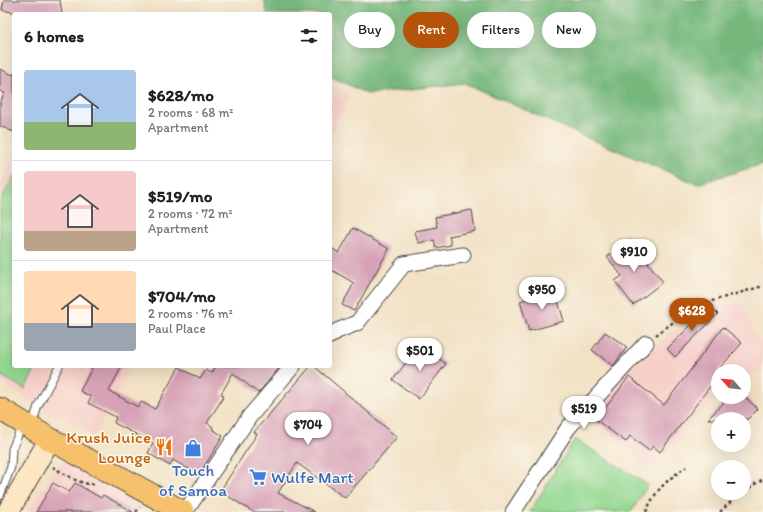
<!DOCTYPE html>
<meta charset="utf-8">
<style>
:root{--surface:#fff;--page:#f2f2f2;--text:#202124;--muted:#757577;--line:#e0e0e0;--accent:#b45309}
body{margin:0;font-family:Itim,sans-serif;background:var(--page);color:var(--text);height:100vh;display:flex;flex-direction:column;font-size:15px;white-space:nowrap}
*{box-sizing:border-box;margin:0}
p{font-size:13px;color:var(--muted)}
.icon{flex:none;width:22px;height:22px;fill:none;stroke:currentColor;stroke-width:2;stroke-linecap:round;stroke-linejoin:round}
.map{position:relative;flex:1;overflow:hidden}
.panel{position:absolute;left:12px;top:12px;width:320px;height:356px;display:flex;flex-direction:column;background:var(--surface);border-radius:4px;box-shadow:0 4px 16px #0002}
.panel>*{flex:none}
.hud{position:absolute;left:344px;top:12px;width:359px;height:36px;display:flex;gap:8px}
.needle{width:26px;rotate:297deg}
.tools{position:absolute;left:711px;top:364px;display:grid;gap:8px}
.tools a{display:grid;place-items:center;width:40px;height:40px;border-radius:50%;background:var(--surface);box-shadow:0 4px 16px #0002;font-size:20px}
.price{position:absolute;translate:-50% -34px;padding:0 9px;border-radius:14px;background:#fff;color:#222;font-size:13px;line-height:26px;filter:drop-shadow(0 1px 2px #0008)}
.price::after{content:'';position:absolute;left:50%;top:24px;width:12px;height:9px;margin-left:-6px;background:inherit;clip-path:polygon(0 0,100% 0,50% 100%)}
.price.current{background:var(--accent);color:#fff}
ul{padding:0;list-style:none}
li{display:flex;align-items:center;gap:12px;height:100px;padding:0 12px}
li+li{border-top:1px solid var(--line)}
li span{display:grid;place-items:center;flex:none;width:112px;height:80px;border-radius:4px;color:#555}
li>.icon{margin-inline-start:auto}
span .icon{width:48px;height:48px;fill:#fffc;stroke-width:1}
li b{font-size:17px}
h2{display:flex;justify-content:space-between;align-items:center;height:48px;padding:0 12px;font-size:17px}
.tag{padding:0 14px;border-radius:18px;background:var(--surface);box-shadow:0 4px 16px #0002;font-size:14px;line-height:36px}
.tag.current{background:var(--accent);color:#fff}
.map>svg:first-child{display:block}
.built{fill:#f7d0c9}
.green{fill:#93d891;stroke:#5f825e}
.forest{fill:#76b87b;stroke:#507253}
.building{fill:#d7a2b6}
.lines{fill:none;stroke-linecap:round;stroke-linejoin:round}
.service-casing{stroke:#494642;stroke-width:9}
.minor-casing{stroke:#494642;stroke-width:17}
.secondary-casing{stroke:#494642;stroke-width:23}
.primary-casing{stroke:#494642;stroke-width:24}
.path{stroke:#494642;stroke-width:2.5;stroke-dasharray:3 3;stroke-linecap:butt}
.service{stroke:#fff;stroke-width:7}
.minor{stroke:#fff;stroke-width:15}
.secondary{stroke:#fce6c4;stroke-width:21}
.primary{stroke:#f7c06c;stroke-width:22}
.labels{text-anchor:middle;stroke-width:3;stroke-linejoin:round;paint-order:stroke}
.food-label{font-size:17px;fill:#c56008;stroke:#fbf7ec;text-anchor:end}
.shop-label{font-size:17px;fill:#366cbe;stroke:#fbf7ec}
</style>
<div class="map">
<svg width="763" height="512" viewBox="0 0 763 512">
<rect width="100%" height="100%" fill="#fbf7ec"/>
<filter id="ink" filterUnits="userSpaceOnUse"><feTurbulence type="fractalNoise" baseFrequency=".025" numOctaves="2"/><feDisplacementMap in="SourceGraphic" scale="8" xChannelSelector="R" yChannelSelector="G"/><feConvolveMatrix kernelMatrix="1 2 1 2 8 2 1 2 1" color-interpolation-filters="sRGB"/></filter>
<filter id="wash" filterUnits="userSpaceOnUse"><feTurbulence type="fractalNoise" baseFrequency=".012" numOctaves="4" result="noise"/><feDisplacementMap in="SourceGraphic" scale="16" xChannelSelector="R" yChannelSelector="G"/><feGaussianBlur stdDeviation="0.9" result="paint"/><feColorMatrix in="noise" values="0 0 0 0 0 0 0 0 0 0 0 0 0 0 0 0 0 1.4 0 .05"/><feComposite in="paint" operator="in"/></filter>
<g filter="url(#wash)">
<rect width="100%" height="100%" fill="#f2e1c4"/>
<path class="built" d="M 330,86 L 351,96 L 330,136 Z
M 14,155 L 14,366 L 131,366 L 94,436 L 0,382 L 0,183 Z
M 742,302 L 763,349 L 763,369 L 744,377 L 744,371 L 718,371 L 718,395 L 651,468 L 587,418 L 629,368 L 662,339 L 705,308 Z
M 63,459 L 139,496 L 137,505 L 131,512 L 27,512 Z"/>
<path class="green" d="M 14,176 L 14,366 L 37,366 L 25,389 L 0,375 L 0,202 Z
M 575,439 L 648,485 L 631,512 L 530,512 Z"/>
<path class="forest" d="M 264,0 L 763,0 L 763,164 L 697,184 L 585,137 L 465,83 L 367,94 L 330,76 L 330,14 L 267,14 Z"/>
<g id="blocks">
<path class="building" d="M 4,0 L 60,0 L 62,14 L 22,14 L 2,10 Z
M 0,69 L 13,75 L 14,73 L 14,132 L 0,126 L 0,102 L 5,93 L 0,91 Z
M 472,210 L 475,231 L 449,236 L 451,245 L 436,248 L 434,240 L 418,243 L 415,231 L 437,227 L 435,217 Z
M 353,228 L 389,249 L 354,311 L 342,305 L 354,283 L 330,269 L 330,247 L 339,253 Z
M 630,240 L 663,282 L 633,305 L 615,281 L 622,276 L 607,257 Z
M 555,291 L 564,321 L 529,331 L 520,301 Z
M 710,306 L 718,314 L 675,357 L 667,349 Z
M 723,327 L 742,343 L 717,371 L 718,376 L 660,452 L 653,446 L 649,451 L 630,436 L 626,442 L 596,420 L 629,377 L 664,405 Z
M 605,332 L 627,347 L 613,366 L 592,350 Z
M 420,344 L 446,364 L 419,399 L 393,380 Z
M 93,366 L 122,366 L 109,391 L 138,407 L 141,402 L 155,409 L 179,367 L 200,379 L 206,370 L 212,373 L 216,366 L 281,366 L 258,393 L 233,373 L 221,394 L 224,396 L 207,423 L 213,427 L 212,429 L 223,436 L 199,475 L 173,460 L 170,466 L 148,453 L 153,443 L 114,423 L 116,417 L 88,403 L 91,397 L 80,391 Z
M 311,366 L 314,366 L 397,437 L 345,498 L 297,463 L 278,493 L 315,512 L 253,512 L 220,491 L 257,434 L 254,432 Z
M 729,397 L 745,397 L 758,409 L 748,419 L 708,419 Z
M 53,483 L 69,492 L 75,483 L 101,498 L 103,495 L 133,512 L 36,512 Z"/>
</g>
</g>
<g filter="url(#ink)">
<use href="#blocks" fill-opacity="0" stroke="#494642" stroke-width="1"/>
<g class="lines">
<g class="service-casing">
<path id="service" d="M 32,425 L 38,406 L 59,366
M 0,496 L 11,467 L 12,449 L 22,426"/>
</g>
<g class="minor-casing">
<path id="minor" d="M 330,336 L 337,331 L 357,323 L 404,264 L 463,255
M 185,512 L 250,416 L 293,366
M 513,512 L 568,428 L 646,343"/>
</g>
<g class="secondary-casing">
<path id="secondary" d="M 8,512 L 50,439"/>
</g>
<g class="primary-casing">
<path id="primary" d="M 0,409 L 50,439 L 183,512"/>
</g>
<path class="path" d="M 656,335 L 695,306 L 763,286
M 53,467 C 63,473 82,486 94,484
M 744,491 L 763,479
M 136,512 L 140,507
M 646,512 C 656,489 666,481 686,467
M 720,512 L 740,493"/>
<use href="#service" class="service"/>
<use href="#minor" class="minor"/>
<use href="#secondary" class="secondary"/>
<use href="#primary" class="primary"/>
</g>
</g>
<defs>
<g id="restaurant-bare" transform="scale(1.38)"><path d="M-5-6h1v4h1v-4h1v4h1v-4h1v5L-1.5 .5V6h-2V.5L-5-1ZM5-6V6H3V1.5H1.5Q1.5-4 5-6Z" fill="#e8710a" stroke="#fbf7ec" stroke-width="2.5" paint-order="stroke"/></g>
<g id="shop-bare" transform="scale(1.38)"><path d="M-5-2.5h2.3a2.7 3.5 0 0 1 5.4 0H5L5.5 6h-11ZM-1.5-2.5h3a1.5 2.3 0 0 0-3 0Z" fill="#3f7fe0" stroke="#fbf7ec" stroke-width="2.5" paint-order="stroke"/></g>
<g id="supermarket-bare" transform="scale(1.38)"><path d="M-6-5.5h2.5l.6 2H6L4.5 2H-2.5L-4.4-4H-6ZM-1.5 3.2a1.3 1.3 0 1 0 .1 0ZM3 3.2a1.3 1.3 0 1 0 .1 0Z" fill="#3f7fe0" stroke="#fbf7ec" stroke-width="2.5" paint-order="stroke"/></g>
</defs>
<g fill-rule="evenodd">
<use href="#restaurant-bare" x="164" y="447"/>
<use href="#shop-bare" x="193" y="448"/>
<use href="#supermarket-bare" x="258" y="477"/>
</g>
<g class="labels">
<g class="food-label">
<text x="151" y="443">Krush Juice<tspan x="151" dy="20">Lounge</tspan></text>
</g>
<g class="shop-label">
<text x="193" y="476">Touch<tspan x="193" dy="20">of Samoa</tspan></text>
<text x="271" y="483" text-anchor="start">Wulfe Mart</text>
</g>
</g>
</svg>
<div class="tools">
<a><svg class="needle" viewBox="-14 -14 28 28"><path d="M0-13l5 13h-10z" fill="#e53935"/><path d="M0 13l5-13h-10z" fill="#757577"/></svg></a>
<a>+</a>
<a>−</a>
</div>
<b class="price" style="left:634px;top:273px">$910</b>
<b class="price" style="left:542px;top:311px">$950</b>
<b class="price current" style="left:692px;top:332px">$628</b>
<b class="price" style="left:420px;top:372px">$501</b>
<b class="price" style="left:584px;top:430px">$519</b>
<b class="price" style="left:308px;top:446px">$704</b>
<div class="hud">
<a class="tag">Buy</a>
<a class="tag current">Rent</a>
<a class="tag">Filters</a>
<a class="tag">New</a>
</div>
<section class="panel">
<h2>6 homes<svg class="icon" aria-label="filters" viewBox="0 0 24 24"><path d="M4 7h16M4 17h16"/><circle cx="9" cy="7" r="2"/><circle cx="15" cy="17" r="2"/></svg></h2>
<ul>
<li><span style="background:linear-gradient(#a9c7e8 65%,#8fb573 0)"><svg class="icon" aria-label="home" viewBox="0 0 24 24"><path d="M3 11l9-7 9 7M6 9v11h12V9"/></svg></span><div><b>$628/mo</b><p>2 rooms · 68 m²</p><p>Apartment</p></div></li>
<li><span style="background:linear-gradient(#f6c9c9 75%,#b9a48a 0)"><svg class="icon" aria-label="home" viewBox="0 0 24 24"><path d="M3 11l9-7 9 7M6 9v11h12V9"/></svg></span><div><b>$519/mo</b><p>2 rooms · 72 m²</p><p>Apartment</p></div></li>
<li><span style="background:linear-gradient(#ffd9b3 65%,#9aa5b1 0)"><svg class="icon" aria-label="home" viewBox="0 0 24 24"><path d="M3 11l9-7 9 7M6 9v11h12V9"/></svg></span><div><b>$704/mo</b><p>2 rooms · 76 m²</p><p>Paul Place</p></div></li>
</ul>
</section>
</div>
